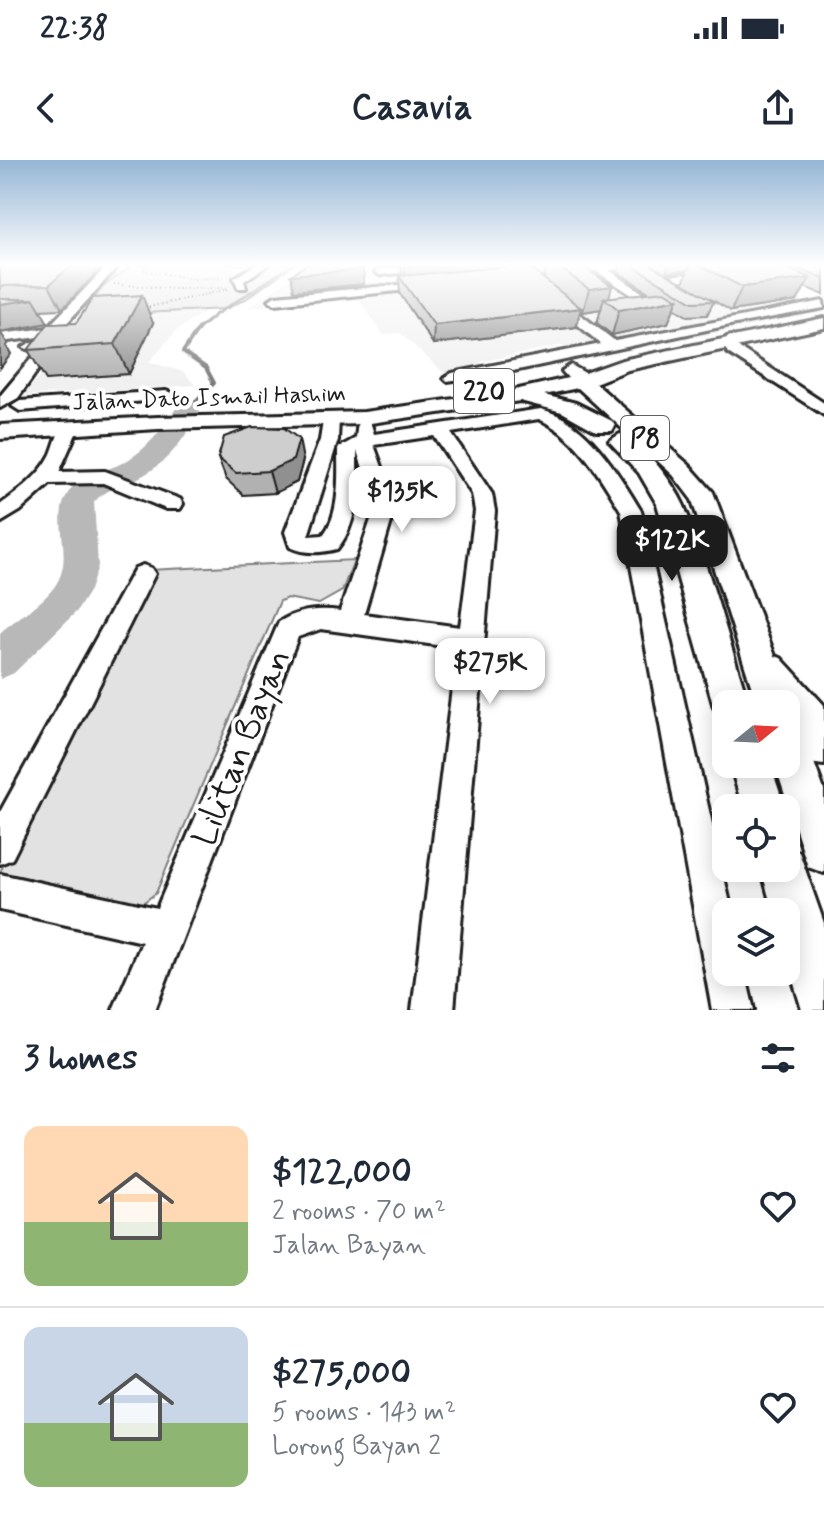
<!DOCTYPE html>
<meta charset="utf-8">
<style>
:root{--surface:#fff;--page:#f6f6f7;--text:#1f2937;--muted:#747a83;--line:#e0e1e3;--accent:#1c1c1c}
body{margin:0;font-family:Mynerve,sans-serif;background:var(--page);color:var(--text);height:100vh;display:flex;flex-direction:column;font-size:30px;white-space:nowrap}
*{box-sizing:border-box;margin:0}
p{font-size:26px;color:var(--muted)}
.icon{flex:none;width:44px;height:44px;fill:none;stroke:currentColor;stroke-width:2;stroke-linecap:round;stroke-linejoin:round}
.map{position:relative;height:850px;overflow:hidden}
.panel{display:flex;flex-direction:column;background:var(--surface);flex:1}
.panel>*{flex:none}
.needle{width:52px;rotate:72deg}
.controls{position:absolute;left:712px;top:530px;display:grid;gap:16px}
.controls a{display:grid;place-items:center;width:88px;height:88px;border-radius:16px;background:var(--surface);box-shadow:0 4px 20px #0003;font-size:40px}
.price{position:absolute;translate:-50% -68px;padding:0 18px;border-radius:16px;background:#fff;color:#222;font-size:26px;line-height:52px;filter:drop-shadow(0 2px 4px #0008)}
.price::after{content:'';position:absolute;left:50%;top:48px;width:24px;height:18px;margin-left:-12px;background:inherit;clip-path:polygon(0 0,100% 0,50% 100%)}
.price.active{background:var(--accent);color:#fff}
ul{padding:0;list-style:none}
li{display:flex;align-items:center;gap:24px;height:200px;padding:0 24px}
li+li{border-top:2px solid var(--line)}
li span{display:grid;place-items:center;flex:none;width:224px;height:160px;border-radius:16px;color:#555}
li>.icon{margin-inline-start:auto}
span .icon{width:96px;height:96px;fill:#fffc;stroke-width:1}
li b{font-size:34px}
h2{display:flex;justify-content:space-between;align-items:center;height:96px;padding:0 24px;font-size:34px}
.status{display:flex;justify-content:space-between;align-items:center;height:56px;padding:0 40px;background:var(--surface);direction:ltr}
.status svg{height:22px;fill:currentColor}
header{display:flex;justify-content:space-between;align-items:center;height:104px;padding:0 24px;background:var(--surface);font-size:36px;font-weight:700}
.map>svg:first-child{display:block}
.built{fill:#f0f0f0}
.green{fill:#e2e2e2;stroke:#7f7f7f;stroke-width:2}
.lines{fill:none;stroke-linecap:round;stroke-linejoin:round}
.stream-far1{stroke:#7a7a7a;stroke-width:3}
.stream{stroke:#7a7a7a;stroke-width:4}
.river{fill:#b8b8b8;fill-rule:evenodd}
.minor-casing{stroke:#1c1c1c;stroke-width:6}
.major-casing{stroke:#1c1c1c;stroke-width:6}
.path{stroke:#1c1c1c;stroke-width:2;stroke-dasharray:1 3;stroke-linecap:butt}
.minor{fill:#fff;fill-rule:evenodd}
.major{fill:#fff;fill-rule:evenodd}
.wall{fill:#b1b1b1;stroke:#1c1c1c;stroke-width:2;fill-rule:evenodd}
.shaded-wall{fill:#909090;stroke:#1c1c1c;stroke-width:2}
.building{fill:#cecece;stroke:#1c1c1c;stroke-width:2}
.labels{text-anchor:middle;stroke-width:8;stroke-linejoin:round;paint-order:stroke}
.far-street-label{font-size:24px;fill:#1c1c1c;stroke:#fff}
.shield{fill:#fff;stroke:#606060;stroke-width:2}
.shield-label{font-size:26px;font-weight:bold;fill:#1c1c1c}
.near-street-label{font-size:34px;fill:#1c1c1c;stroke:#fff}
</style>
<div class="status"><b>22:38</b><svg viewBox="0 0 49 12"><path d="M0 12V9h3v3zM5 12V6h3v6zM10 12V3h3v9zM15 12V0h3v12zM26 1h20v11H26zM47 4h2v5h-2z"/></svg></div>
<header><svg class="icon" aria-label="back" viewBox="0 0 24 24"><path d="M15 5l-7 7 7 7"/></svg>Casavia<svg class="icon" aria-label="share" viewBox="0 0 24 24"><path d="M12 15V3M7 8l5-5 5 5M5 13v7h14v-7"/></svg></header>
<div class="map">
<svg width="824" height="850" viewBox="0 0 824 850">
<rect width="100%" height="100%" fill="#fff"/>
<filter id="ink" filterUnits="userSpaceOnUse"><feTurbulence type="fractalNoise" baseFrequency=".0125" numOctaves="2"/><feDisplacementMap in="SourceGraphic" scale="16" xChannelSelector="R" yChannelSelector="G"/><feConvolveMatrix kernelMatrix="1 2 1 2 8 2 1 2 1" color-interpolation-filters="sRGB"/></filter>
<g filter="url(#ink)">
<path class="built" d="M 310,104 L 369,104 L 388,133 L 662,104 L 729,104 L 824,152 L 614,193 L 603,184 L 569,191 L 563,185 L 480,202 L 483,206 L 444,213 L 400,173 L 384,175 L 356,136 L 248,148 Z
M 210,148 L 176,171 L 149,202 L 184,212 L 195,225 L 23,236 L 92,155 Z"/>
<path class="green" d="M 134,104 L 294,104 L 246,139 L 226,149 L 81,156 L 103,127 Z
M 354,400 L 342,431 L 319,444 L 287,438 L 280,441 L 156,733 L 140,745 L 0,712 L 148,410 Z"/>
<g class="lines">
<path class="stream-far1" d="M 197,170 L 215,155 L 294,104"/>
<path class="stream" d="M 189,248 L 214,223 L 206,208 L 183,192 L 199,168"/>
<path class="river" d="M 189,241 L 198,243 L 201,248 C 187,276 168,304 138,318 C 123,325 106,329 94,342 L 98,406 L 90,430 L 77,451 L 14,513 L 0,519 L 0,473 C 18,456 48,442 59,419 C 73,390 49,356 71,329 C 83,314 104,312 120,304 C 148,291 163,267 180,243 Z"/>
<g class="minor-casing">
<path id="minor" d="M 109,104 L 120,104 L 56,175 L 0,182 L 0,174 L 47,168 Z
M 257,104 L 269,104 L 244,121 L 246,128 L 238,128 L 234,118 Z
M 432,104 L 467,104 L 462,107 L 380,115 L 375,112 L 380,109 Z
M 590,104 L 644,104 L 639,107 L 609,110 L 670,151 L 660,154 L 596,111 L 508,120 L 502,117 L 508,114 Z
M 719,110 L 725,113 L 723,115 L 662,123 L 656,120 L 662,117 Z
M 431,122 L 437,125 L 435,127 L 275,144 L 269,140 L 275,136 Z
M 552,133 L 615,181 L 823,141 L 824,148 L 730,165 L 499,214 L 447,221 L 444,218 L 452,213 L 601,184 L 548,140 L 546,137 Z
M 732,176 L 739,180 L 738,187 L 824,243 L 824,255 L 728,193 L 723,185 L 727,177 Z
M 30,183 L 45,185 L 50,193 L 18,238 L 0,248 L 0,236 L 36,193 L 23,187 Z
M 166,231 L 172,233 L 172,239 L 20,251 L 12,246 L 20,241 Z
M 541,249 C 588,261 618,313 641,351 L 732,752 L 726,752 L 726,812 L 745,812 L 754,850 L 712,850 L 621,351 C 600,316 577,276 539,259 L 451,273 L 492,334 L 495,351 L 454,850 L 412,850 L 457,488 L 321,469 L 298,477 L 155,850 L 113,850 L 142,782 L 0,750 L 0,714 L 157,748 L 279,462 C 298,450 318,448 340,451 L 376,345 L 357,291 C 357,325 360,361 337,389 C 322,393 304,394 290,387 L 285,372 L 320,280 L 324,255 L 330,254 L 339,259 L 338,280 L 308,376 L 323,375 C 341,353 338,315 338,288 L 356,278 L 358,261 L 370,261 L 374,274 ZM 434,276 L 472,334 L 475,351 L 460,467 L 364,454 L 396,345 L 374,285 Z
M 70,262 L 79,267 L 59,312 L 105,311 L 180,339 L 183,344 L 180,349 L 166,349 L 103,323 L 50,324 L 20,351 L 0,363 L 0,345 C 19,331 40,316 51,294 C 56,283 58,265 70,262 Z
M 143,405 L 151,408 L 155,414 L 12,699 L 0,704 L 0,652 L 135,408 Z
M 788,571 L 824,575 L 824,605 L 786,600 Z"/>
</g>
<g class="major-casing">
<path id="major" d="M 824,158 L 824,168 L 628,210 L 595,223 L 689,305 L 713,332 L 775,496 L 781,498 L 824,545 L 824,587 L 804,575 L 824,630 L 824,713 L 808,707 L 775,604 L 786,604 L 786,560 L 790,561 L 786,557 L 786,544 L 757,544 L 692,340 L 673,315 L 578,228 L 544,235 L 576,243 L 612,261 L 615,266 L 612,271 L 596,271 L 562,252 L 520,241 L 364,264 L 158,269 L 0,279 L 0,265 L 158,257 L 364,252 L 510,231 L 568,218 L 562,211 L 571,205 L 585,213 L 622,200 Z
M 620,274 C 642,280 675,325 684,346 C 710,409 728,479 749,544 L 726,544 L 726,559 L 718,556 L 713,544 L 657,344 L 639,313 L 609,281 Z
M 730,604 L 770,604 L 785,648 L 743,648 Z
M 786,687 L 799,692 L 824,763 L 824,850 L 802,850 L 786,797 L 786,752 L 773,752 L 761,708 L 786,708 Z"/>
</g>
<path class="path" d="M 151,104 L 142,110 L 195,119 L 226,117
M 114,124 L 175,129 L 229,128
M 145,148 L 230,129"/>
<use href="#minor" class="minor"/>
<use href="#major" class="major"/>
</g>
<path class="wall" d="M 0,104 L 105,104 L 62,149 L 40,150 L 48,163 L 0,172 L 8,184 L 6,186 L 11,194 L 0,208 Z
M 396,104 L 579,104 L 612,126 L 608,138 L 650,133 L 618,112 L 621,104 L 824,104 L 824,135 L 805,127 L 797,141 L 731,151 L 714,141 L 707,155 L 687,156 L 674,148 L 668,163 L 612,175 L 597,163 L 601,149 L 583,152 L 580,150 L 576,167 L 433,184 L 400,134 L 399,116 L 402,116 L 401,104 ZM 546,105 L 544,119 L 529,107 ZM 688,110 L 683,123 L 666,113 Z
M 76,163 L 153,163 L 129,214 L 46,220 L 28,190 Z
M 218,298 L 303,300 L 297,322 L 275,333 L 243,335 L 226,319 Z"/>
<path class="shaded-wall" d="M 0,104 L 30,104 L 0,126 Z
M 73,104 L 105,104 L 62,149 L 49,125 Z
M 437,104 L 547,104 L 546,105 L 405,120 L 405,107 Z
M 669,104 L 691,104 L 688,110 L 666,113 Z
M 363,109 L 364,124 L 294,131 L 291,115 Z
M 810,118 L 797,141 L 731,151 L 742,127 Z
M 612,126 L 608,141 L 604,138 L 601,149 L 583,152 L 589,129 Z
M 142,135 L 153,163 L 129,214 L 115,184 Z
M 34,139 L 48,163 L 0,172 L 8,184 L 6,186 L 11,194 L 0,208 L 0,144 Z
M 678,139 L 668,163 L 612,175 L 619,150 Z
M 581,148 L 576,167 L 433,184 L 434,165 Z
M 299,279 L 303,300 L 297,322 L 275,333 L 269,311 Z"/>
<path class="building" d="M 9,104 L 73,104 L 49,125 L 0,126 L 0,110 Z
M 307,104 L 361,104 L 363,109 L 291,115 Z
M 402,104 L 437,104 L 405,107 Z
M 554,104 L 579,104 L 612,126 L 589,129 Z
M 630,104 L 649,104 L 714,141 L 693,142 Z
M 697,104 L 779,104 L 810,118 L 742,127 Z
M 787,104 L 824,104 L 824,119 Z
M 526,105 L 581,148 L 434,165 L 399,116 Z
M 665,131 L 678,139 L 619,150 L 604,138 Z
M 142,135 L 115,184 L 28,190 L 48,164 L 76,163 L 93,138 Z
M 0,139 L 34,139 L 0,144 Z
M 252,267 L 284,268 L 299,279 L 293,300 L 269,311 L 236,313 L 218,298 L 224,277 Z"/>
</g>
<linearGradient id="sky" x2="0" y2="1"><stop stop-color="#95b6d5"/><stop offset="0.47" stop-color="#fff"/><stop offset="1" stop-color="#fff" stop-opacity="0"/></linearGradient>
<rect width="824" height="223" fill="url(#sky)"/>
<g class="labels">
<g class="far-street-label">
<text transform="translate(209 237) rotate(-2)" y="8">Jalan Dato Ismail Hashim</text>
</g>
<g class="shield">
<rect x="454" y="209" width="60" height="44" rx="6"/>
<rect x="621" y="256" width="48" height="44" rx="6"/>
</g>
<g class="shield-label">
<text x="484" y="240">220</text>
<text x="645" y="287">P8</text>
</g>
<g class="near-street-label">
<text transform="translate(240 587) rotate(-68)" y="12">Lilitan Bayan</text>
</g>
</g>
</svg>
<div class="controls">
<a><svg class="needle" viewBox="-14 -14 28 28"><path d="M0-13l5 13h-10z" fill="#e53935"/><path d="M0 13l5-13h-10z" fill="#747a83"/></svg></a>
<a><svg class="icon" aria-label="locate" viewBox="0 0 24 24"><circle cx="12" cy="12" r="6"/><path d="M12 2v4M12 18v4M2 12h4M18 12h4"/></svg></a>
<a><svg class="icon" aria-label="layers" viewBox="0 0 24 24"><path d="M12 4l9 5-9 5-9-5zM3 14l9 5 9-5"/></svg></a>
</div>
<b class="price" style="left:402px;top:374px">$135K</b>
<b class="price active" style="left:672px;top:423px">$122K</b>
<b class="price" style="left:490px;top:546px">$275K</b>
</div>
<section class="panel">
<h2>3 homes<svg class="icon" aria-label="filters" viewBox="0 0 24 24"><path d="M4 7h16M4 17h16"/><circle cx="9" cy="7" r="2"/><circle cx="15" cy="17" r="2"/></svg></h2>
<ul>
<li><span style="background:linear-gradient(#ffd9b3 60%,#8fb573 0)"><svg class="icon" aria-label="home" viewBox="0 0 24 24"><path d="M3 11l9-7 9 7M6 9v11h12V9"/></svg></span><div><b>$122,000</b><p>2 rooms · 70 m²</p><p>Jalan Bayan</p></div><svg class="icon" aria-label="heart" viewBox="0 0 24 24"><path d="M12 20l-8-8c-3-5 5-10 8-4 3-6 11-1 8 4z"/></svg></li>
<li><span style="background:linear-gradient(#c9d6e8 60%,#8fb573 0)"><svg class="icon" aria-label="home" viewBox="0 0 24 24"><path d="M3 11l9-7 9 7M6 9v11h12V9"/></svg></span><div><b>$275,000</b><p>5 rooms · 143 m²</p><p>Lorong Bayan 2</p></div><svg class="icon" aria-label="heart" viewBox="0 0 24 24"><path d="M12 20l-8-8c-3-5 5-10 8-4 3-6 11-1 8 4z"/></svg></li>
</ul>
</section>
